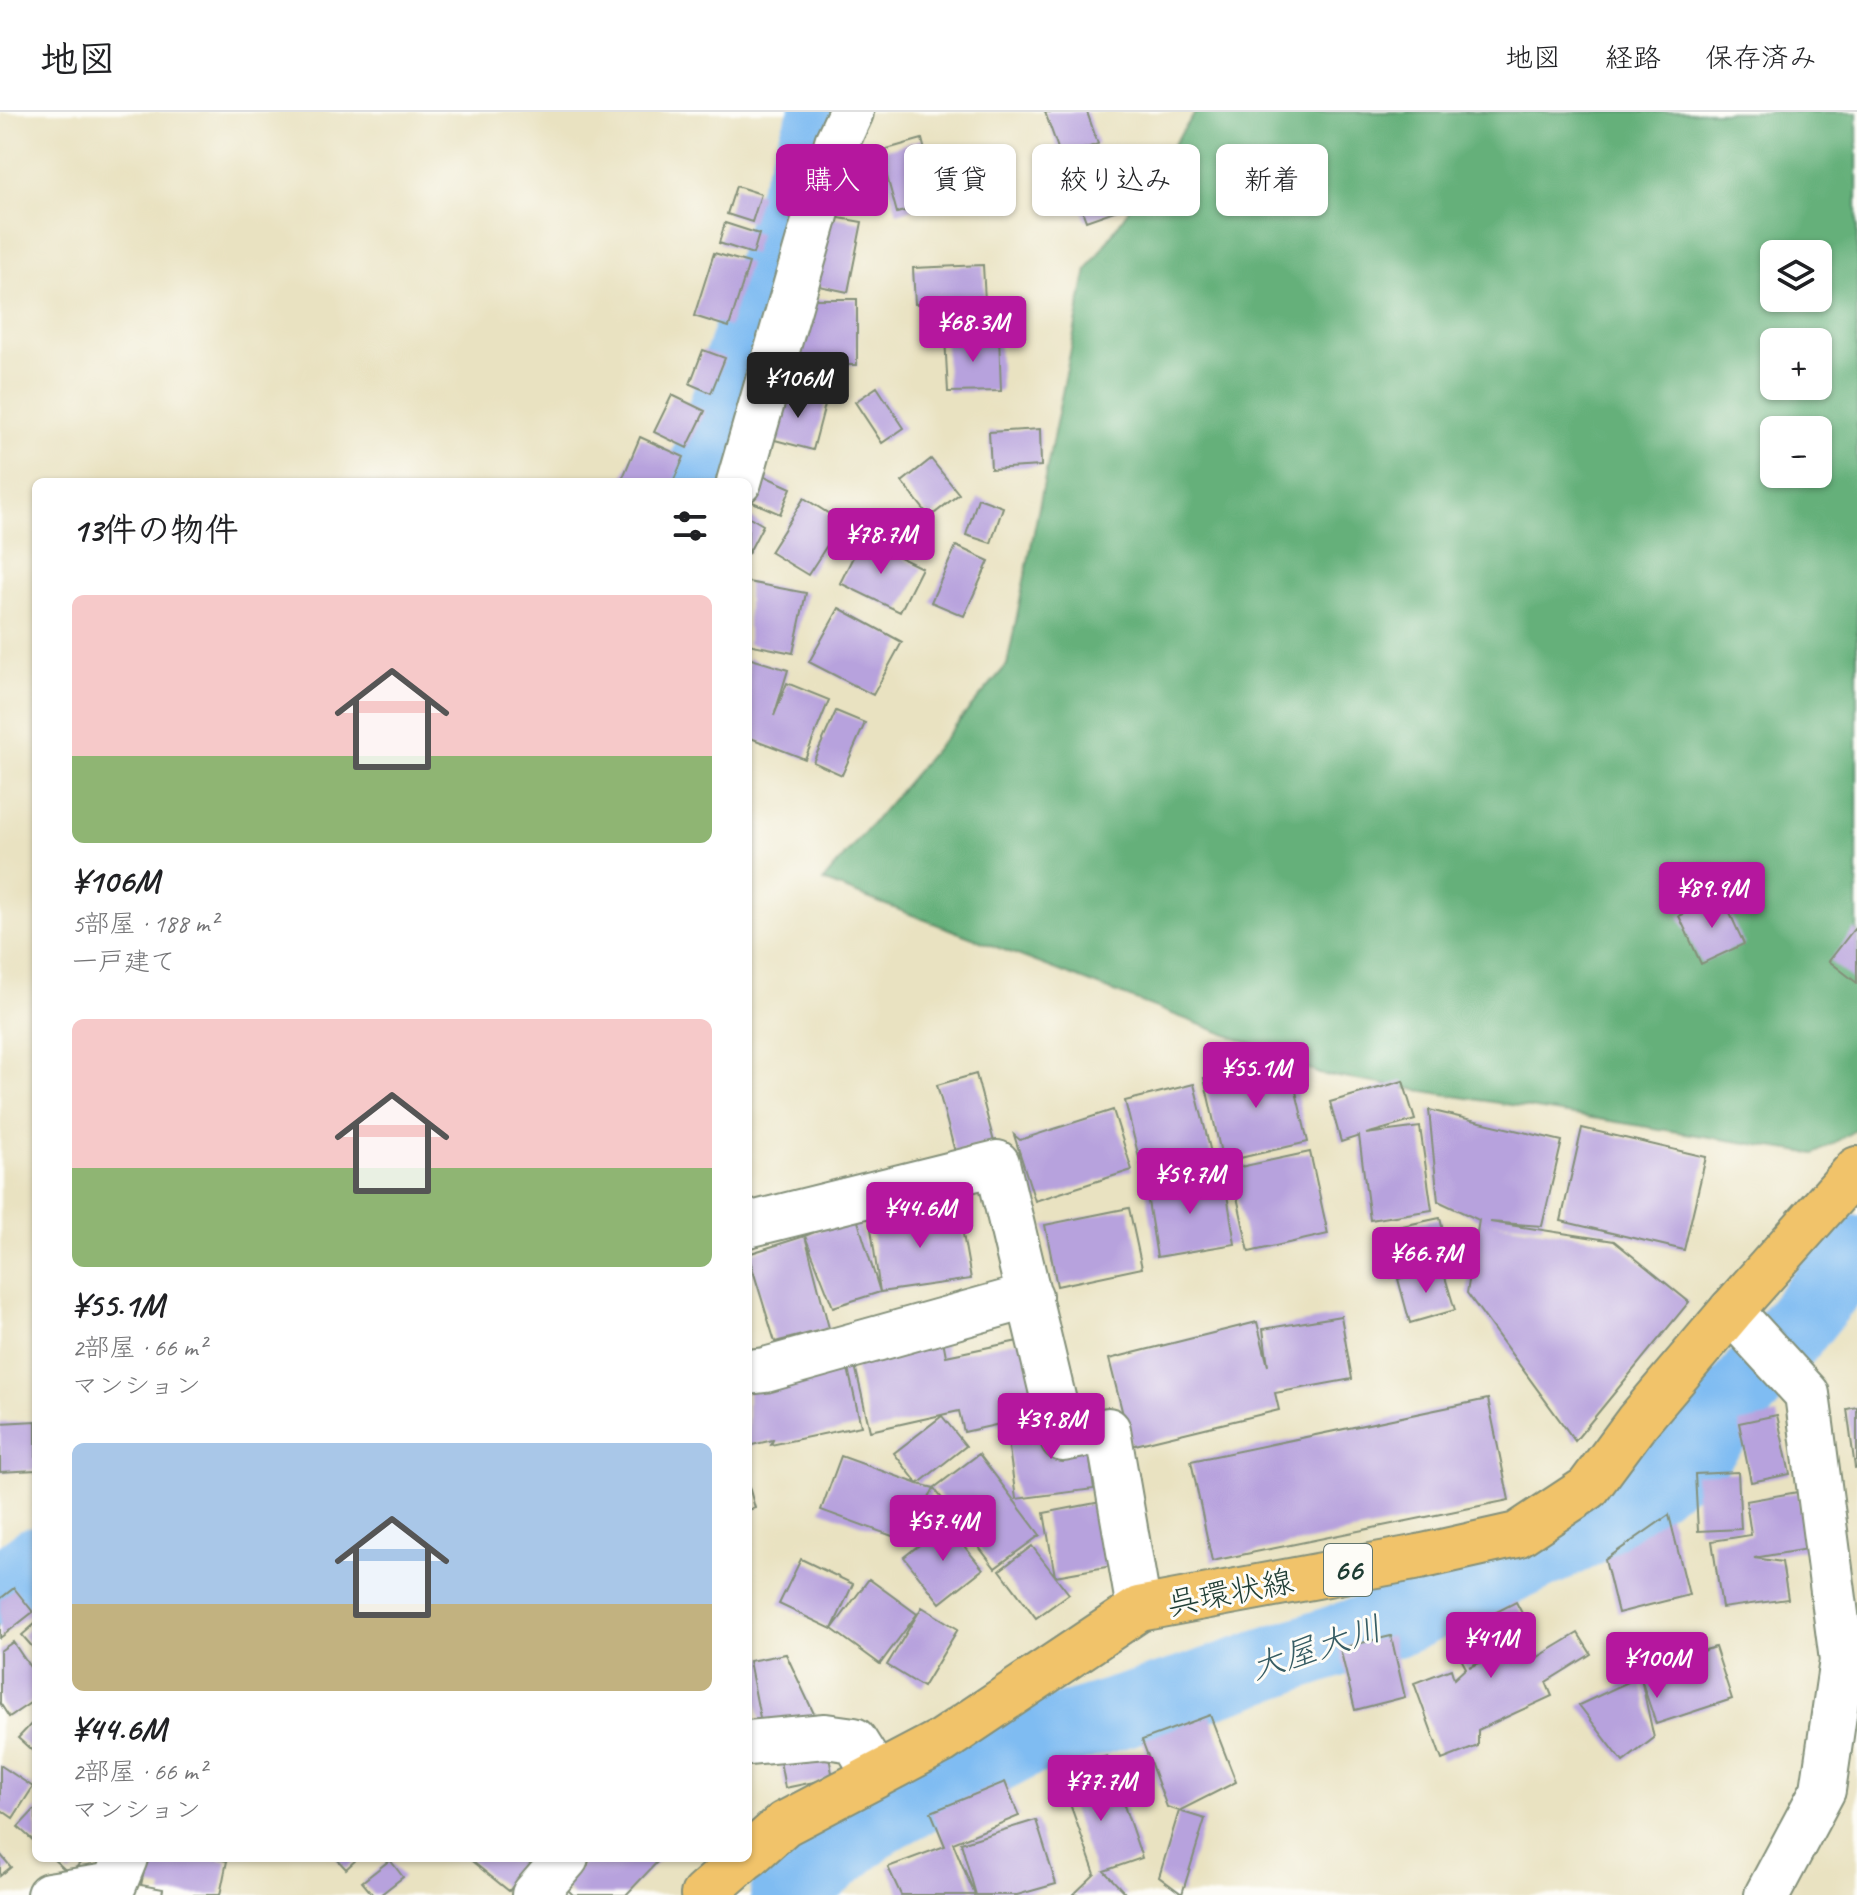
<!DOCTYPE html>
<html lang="ja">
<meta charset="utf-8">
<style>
:root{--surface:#fff;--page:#f2f2f2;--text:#202124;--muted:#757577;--line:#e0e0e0;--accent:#b5179e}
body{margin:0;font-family:Caveat,"Klee One",sans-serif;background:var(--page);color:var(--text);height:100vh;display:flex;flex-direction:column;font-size:30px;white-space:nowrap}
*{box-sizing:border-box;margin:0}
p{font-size:26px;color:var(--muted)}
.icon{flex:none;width:44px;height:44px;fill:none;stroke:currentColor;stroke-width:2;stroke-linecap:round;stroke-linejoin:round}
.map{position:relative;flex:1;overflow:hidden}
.sheet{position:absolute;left:32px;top:366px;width:720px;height:1384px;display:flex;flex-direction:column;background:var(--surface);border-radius:12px;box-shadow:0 2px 6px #0004}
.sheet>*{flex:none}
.guide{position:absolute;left:776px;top:32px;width:760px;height:72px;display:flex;gap:16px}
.tools{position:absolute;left:1760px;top:128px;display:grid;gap:16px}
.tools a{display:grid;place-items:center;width:72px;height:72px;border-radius:12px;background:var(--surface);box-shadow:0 2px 6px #0004;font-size:40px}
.price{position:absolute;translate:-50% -68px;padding:0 18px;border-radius:8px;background:var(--accent);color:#fff;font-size:26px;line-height:52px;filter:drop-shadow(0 2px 4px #0008)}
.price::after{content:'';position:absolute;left:50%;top:48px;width:24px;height:18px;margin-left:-12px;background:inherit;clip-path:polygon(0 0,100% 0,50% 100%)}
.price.selected{background:#222;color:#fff}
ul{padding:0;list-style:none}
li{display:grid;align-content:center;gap:16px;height:424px;padding:0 40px}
li span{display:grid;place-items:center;height:248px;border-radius:12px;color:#555}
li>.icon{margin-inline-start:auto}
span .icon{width:144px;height:144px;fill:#fffc;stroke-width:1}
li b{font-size:34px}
h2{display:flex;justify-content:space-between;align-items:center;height:96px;padding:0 40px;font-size:34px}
.chip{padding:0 28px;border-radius:12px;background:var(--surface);box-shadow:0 2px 6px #0004;font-size:28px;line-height:72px}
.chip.selected{background:var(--accent);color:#fff}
header{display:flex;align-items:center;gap:48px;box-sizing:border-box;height:112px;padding:0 40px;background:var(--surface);border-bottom:2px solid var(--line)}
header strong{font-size:38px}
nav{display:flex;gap:44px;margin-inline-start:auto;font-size:28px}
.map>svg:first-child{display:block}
.forest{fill:#65b07a;stroke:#427657;stroke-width:2;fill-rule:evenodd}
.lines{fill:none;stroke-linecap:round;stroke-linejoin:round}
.river{stroke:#7fbcf2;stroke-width:72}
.building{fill:#b7a2dd}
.minor-casing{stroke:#84907a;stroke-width:48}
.primary-casing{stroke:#84907a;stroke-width:48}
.minor{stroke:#fff;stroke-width:44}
.primary{stroke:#f1c36a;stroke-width:44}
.labels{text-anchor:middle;stroke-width:6;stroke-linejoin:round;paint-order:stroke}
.shield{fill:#fdfcf7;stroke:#62766e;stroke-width:2}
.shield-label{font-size:30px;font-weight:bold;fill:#1f3d34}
.street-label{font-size:32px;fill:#1f3d34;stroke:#fdfcf7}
.water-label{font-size:34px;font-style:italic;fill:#375d64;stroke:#fdfcf7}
</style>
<header>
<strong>地図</strong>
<nav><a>地図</a><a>経路</a><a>保存済み</a></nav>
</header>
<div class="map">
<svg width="1857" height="1783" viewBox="0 0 1857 1783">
<rect width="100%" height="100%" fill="#fdfcf7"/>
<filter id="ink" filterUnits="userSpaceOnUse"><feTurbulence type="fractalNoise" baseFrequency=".0125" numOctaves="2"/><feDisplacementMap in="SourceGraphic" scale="16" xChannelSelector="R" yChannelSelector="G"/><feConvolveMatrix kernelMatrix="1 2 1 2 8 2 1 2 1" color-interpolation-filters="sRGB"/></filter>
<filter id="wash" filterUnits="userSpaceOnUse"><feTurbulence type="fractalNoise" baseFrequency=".006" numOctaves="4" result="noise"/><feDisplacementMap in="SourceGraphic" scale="32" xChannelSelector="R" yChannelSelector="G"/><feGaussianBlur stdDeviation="1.8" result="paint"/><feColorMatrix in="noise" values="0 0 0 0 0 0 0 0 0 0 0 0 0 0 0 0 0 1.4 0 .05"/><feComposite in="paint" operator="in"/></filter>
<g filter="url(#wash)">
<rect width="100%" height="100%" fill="#e9e2c1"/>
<path class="forest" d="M 1196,0 L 1857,0 L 1857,1017 L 1815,1042 L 1319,962 L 1288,946 L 823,769 L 1007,553 L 1087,158 ZM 1774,142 L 1818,142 L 1818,186 L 1774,186 ZM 1774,230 L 1818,230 L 1818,274 L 1774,274 ZM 1774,318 L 1818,318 L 1818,362 L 1774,362 Z"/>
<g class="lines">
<path class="river" d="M 700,370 L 793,89 L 826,0
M 0,1479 L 36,1450
M 786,1783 L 876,1709 L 1027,1629 L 1179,1582 L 1401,1507 L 1584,1421 L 1696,1340 L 1848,1148 L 1857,1139"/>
</g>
<g id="blocks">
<path class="building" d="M 1045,0 L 1087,0 L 1098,32 L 1061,45 Z
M 922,27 L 938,90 L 897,101 L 880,39 Z
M 1106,41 L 1126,95 L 1086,109 L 1066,55 Z
M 736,74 L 761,82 L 752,110 L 727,102 Z
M 828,104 L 862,110 L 848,180 L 814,173 Z
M 725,111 L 759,122 L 753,142 L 719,131 Z
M 714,141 L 749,151 L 729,215 L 694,204 Z
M 983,153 L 985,189 L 915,192 L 913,156 Z
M 798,187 L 857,187 L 857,253 L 797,253 Z
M 999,223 L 1001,279 L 948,280 L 945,225 Z
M 703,238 L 725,246 L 711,281 L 690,272 Z
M 877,275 L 904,316 L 882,331 L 855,290 Z
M 784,278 L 826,289 L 813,338 L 771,327 Z
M 672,283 L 705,299 L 687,336 L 654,320 Z
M 1040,317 L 1041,354 L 991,357 L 989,320 Z
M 640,325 L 684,345 L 673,370 L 621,370 Z
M 931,347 L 959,382 L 930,405 L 902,370 Z
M 760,362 L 791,376 L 780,402 L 748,388 Z
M 804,386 L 842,410 L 808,463 L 770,440 Z
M 978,386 L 1003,395 L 991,431 L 966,423 Z
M 748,404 L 763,413 L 748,442 Z
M 862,427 L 922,456 L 900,500 L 840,471 Z
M 956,434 L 989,449 L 964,504 L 931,490 Z
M 748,470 L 806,481 L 793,541 L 748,532 Z
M 839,496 L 902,530 L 873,583 L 809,550 Z
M 748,546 L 788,558 L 774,604 L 787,571 L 829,588 L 805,647 L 748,625 Z
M 836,599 L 865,611 L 842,663 L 813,650 Z
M 1722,784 L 1744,832 L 1701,852 L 1679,804 Z
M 1854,817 L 1857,820 L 1857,871 L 1829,849 Z
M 1288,946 L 1308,1030 L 1223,1050 L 1204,966 Z
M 976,962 L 994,1030 L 955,1040 L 937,973 Z
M 1403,969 L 1415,1008 L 1366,1022 L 1420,1015 L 1432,1098 L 1370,1108 L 1359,1024 L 1341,1030 L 1330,990 Z
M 1194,972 L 1212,1045 L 1143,1062 L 1125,989 Z
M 1113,998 L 1132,1058 L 1035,1089 L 1014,1023 L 1020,1028 Z
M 1429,998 L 1562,1029 L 1542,1114 L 1490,1110 L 1614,1129 L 1689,1190 L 1575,1329 L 1467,1181 L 1479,1108 L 1438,1089 Z
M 1582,1016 L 1706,1045 L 1684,1138 L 1561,1109 Z
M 1310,1040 L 1328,1122 L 1249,1140 L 1231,1057 Z
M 1224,1064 L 1235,1132 L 1157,1145 L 1146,1077 Z
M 958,1094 L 971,1167 L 880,1180 L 870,1109 Z
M 1129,1096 L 1142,1156 L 1057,1174 L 1045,1113 Z
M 856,1103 L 880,1180 L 833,1195 L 805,1124 L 829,1216 L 775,1230 L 748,1142 L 805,1124 Z
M 1440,1106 L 1451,1152 L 1388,1166 L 1378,1119 Z
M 1442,1155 L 1455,1198 L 1410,1211 L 1398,1167 Z
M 1341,1204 L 1352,1267 L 1275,1281 L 1279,1298 L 1131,1334 L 1109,1247 L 1257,1210 L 1268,1254 L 1263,1217 Z
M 943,1228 L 946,1244 L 1023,1228 L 1040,1303 L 964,1320 L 959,1299 L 870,1319 L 854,1249 Z
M 847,1252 L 861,1314 L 771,1333 L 773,1328 L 748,1334 L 748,1271 Z
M 1488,1287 L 1509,1388 L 1212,1449 L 1191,1349 Z
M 1857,1295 L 1857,1356 L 1855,1356 L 1847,1297 Z
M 1777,1303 L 1790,1362 L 1751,1370 L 1739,1311 Z
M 942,1304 L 966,1334 L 918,1372 L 934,1376 L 906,1429 L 821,1398 L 841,1344 L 918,1372 L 894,1341 Z
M 36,1309 L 36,1358 L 0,1360 L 0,1311 Z
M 1085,1311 L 1094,1377 L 1016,1387 L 1007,1322 Z
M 979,1342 L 1040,1423 L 995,1456 L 934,1376 Z
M 1738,1360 L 1741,1417 L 1698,1419 L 1695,1362 Z
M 748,1371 L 755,1396 L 748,1398 Z
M 1798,1380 L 1807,1437 L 1754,1446 L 1782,1450 L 1788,1487 L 1722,1496 L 1712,1429 L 1751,1423 L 1746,1389 Z
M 1101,1390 L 1112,1454 L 1055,1464 L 1044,1401 Z
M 1669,1403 L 1689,1483 L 1618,1501 L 1605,1448 Z
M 946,1412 L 983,1457 L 940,1491 L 904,1445 Z
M 1032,1434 L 1069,1482 L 1036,1506 L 1000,1458 Z
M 801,1447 L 853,1472 L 832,1517 L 869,1467 L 917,1502 L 880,1552 L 832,1517 L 779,1492 Z
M 14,1476 L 33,1500 L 0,1526 L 0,1487 Z
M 1516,1490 L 1533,1522 L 1469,1555 L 1527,1533 L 1533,1548 L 1578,1521 L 1591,1542 L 1546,1570 L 1552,1584 L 1478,1618 L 1478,1634 L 1442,1648 L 1414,1571 L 1451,1557 L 1454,1567 L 1466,1556 L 1449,1524 Z
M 922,1495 L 958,1517 L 923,1575 L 887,1553 Z
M 36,1511 L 36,1539 L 22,1523 Z
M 1391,1524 L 1405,1585 L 1355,1598 L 1340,1536 Z
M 13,1530 L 36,1564 L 36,1587 L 9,1605 L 0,1591 L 0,1539 Z
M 1715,1535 L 1732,1587 L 1656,1612 L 1641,1567 L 1654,1626 L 1623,1650 L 1579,1593 L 1641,1564 L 1639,1559 Z
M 786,1542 L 816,1606 L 762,1616 L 749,1549 Z
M 1210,1603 L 1236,1670 L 1179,1699 L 1167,1695 L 1142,1628 Z
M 36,1607 L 36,1642 L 18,1626 Z
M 825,1624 L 833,1666 L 785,1676 L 777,1633 Z
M 1107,1644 L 1142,1746 L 1104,1759 L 1127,1783 L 1073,1783 L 1095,1762 L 1059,1661 Z
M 0,1653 L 33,1675 L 13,1706 L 0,1697 Z
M 1005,1670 L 1019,1704 L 953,1731 L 975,1783 L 901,1783 L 888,1755 L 945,1734 L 931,1700 Z
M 36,1696 L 36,1731 L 18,1715 Z
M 1179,1699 L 1205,1707 L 1182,1782 L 1159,1765 Z
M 1036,1708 L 1056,1772 L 1017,1783 L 976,1783 L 961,1731 Z
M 0,1742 L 11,1755 L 0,1764 Z
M 52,1746 L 85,1746 L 70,1762 Z
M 147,1746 L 213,1746 L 227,1749 L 220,1783 L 162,1783 L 163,1777 L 141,1773 Z
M 336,1746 L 358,1746 L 346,1757 Z
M 468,1746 L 530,1746 L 532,1751 L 509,1779 Z
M 588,1746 L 661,1746 L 626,1783 L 573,1783 L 563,1773 Z
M 390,1748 L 403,1765 L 380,1783 L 373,1783 L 362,1770 Z"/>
</g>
</g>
<g filter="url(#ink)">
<use href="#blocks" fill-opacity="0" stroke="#84907a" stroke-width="2"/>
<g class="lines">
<g class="minor-casing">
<path id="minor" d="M 739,370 L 837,30 L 851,0
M 748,1113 L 997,1051 L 1063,1327 L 1108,1318 L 1139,1497
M 1731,1199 L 1807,1282 L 1842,1548 L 1823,1678 L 1767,1783
M 748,1260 L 765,1258 L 1030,1184
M 748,1631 L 825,1624 L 854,1628 L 876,1663
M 49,1783 L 114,1773 L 125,1746
M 534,1783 L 566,1746"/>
</g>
<g class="primary-casing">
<path id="primary" d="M 748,1744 L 784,1712 L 942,1629 L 1139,1497 L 1419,1445 L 1517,1423 L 1588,1376 L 1637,1310 L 1731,1199 L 1857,1057
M 703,1783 L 745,1746"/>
</g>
<use href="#minor" class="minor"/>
<use href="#primary" class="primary"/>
</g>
</g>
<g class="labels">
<rect class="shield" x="1324" y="1432" width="48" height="52" rx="6"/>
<g class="shield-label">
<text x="1348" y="1468">66</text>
</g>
<g class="street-label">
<text transform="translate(1230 1480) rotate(-11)" y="11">呉環状線</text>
</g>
<g class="water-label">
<text transform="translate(1316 1535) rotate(-18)" y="12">大屋大川</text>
</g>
</g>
</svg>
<div class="tools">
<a><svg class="icon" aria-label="layers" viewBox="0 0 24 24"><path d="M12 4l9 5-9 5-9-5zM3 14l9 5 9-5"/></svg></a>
<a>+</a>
<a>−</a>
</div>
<b class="price" style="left:973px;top:252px">¥68.3M</b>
<b class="price selected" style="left:798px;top:308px">¥106M</b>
<b class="price" style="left:881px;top:464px">¥78.7M</b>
<b class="price" style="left:1712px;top:818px">¥89.9M</b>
<b class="price" style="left:1256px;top:998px">¥55.1M</b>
<b class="price" style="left:1190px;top:1104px">¥59.7M</b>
<b class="price" style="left:920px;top:1138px">¥44.6M</b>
<b class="price" style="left:1426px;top:1183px">¥66.7M</b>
<b class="price" style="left:1051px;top:1349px">¥39.8M</b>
<b class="price" style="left:943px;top:1451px">¥57.4M</b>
<b class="price" style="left:1491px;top:1568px">¥41M</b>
<b class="price" style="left:1657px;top:1588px">¥100M</b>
<b class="price" style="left:1101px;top:1711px">¥77.7M</b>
<div class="guide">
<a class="chip selected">購入</a>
<a class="chip">賃貸</a>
<a class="chip">絞り込み</a>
<a class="chip">新着</a>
</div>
<section class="sheet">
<h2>13件の物件<svg class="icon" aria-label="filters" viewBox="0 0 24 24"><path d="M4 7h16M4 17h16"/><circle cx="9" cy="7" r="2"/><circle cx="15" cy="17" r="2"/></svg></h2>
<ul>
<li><span style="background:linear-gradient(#f6c9c9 65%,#8fb573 0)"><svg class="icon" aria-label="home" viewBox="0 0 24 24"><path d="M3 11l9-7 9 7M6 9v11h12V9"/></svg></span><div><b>¥106M</b><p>5部屋 · 188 m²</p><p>一戸建て</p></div></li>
<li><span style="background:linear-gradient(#f6c9c9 60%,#8fb573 0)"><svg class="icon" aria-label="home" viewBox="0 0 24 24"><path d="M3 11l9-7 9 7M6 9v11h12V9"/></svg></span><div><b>¥55.1M</b><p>2部屋 · 66 m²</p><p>マンション</p></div></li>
<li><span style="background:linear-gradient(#a9c7e8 65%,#c2b280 0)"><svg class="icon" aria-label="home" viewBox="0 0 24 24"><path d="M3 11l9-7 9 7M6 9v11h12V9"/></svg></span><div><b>¥44.6M</b><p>2部屋 · 66 m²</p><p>マンション</p></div></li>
</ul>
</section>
</div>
